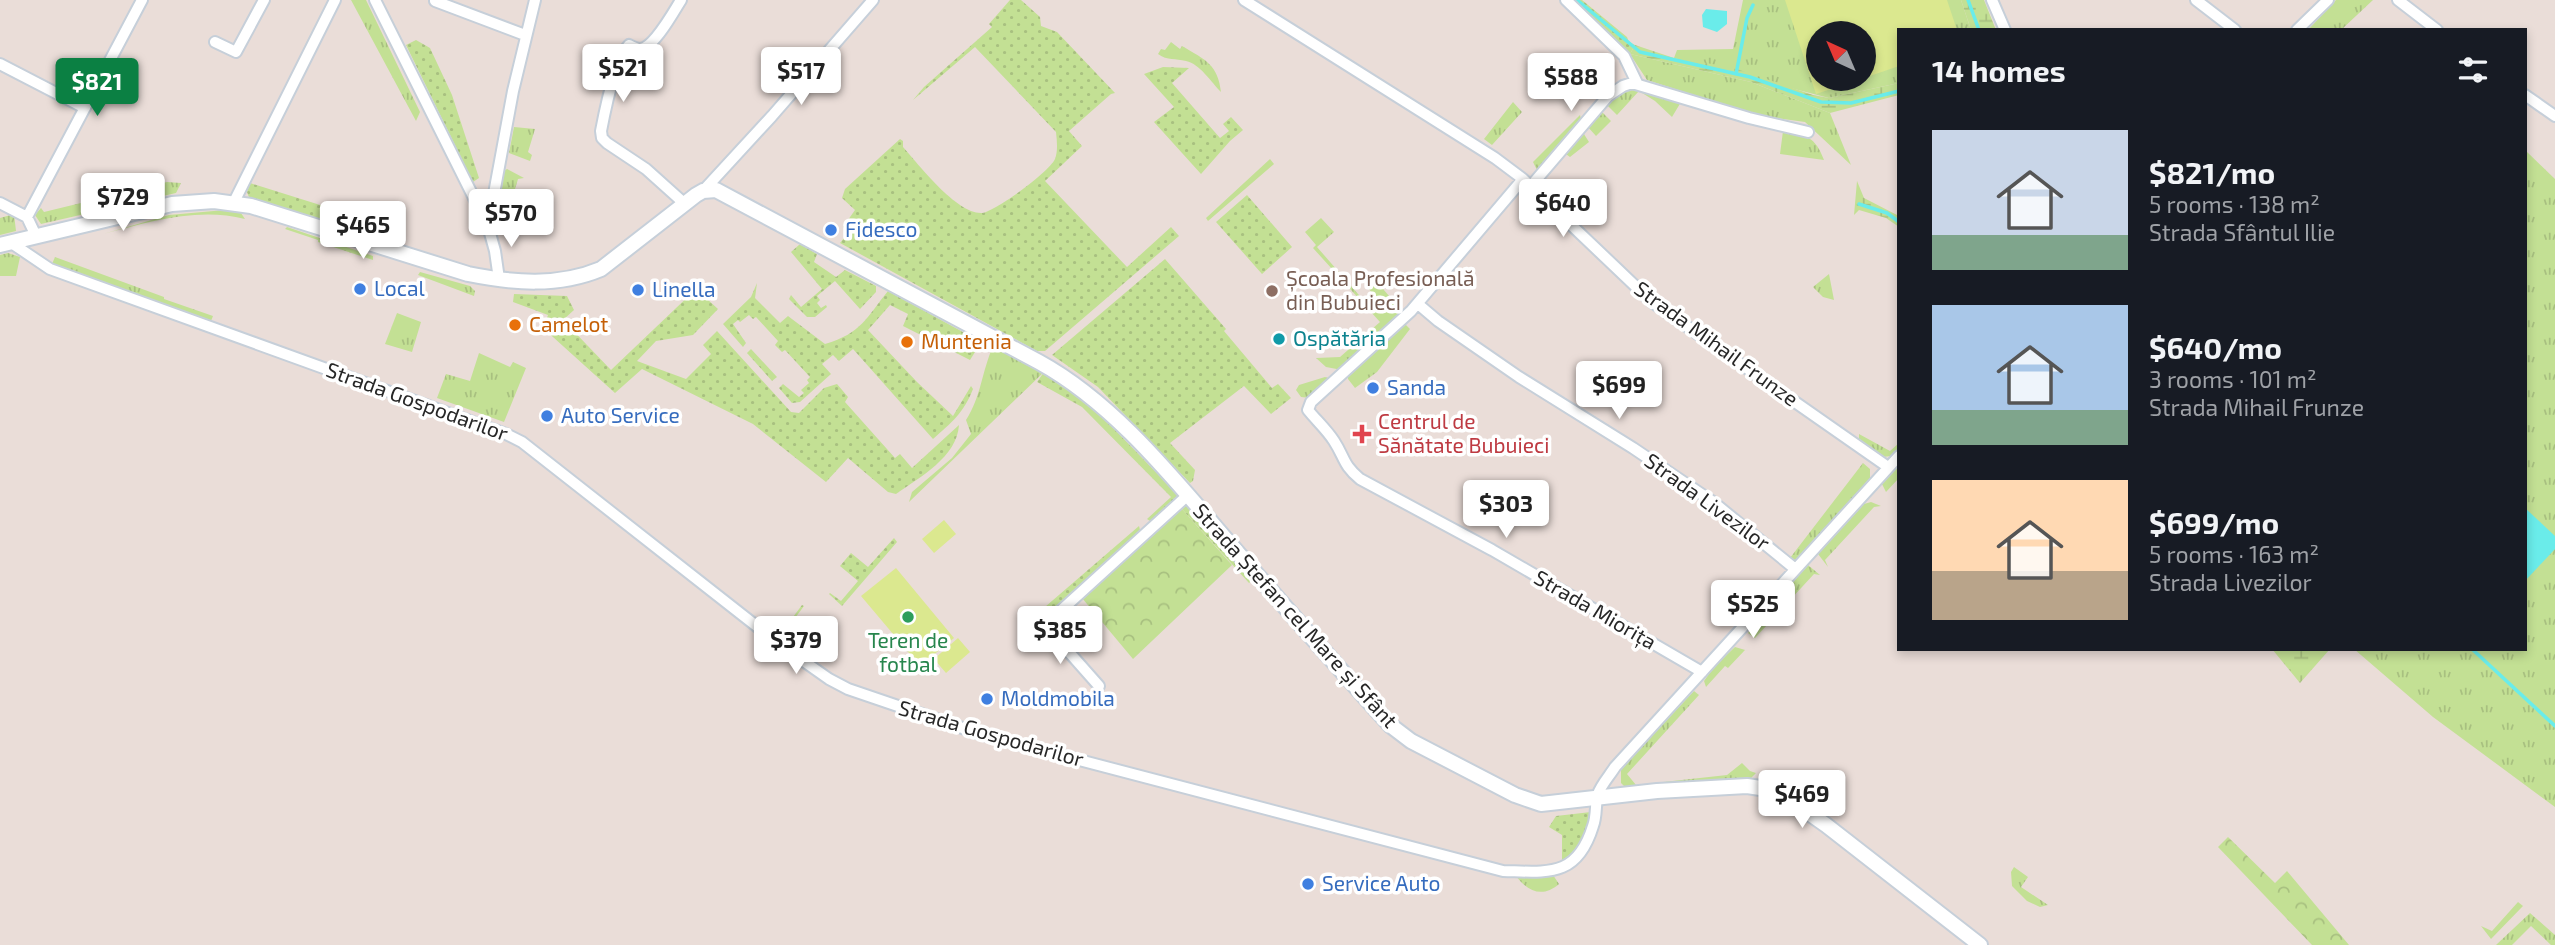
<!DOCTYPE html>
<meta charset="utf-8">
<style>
:root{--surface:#171b24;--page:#20242c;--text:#f1f3f6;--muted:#9ea1a6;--accent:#0b8043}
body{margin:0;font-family:"Exo 2",sans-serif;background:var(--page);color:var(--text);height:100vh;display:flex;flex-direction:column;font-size:26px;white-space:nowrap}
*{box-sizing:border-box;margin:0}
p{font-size:23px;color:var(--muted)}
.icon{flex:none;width:38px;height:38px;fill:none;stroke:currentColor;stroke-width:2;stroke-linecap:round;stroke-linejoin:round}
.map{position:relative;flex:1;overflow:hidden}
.details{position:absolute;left:1897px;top:28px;width:630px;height:623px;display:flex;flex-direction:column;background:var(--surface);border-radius:0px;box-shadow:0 4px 10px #0003}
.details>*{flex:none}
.needle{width:46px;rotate:316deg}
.tools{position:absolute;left:1806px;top:21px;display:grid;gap:14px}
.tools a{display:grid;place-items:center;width:70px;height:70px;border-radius:50%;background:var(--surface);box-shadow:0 4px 10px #0003;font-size:35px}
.price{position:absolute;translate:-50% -60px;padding:0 16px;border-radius:7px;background:#fff;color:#222;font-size:23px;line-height:46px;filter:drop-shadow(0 2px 4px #0008)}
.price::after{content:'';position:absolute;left:50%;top:42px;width:21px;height:16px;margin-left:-10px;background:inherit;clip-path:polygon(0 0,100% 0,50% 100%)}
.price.active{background:var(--accent);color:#fff}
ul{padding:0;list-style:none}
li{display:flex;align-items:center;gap:21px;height:175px;padding:0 35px}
li span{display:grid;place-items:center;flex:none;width:196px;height:140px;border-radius:0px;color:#555}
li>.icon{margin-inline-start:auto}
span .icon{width:84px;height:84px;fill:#fffc;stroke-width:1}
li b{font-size:30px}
h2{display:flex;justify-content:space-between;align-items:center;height:84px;padding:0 35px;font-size:30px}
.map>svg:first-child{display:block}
.grass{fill:url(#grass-tufts);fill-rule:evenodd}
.forest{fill:url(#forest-crowns)}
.wetland{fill:url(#wetland-marsh)}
.garden{fill:url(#garden-dots)}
.pitch{fill:#dbe88f}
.water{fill:#6aecea}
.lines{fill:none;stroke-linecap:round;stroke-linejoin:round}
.stream{stroke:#6aecea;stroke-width:3.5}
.minor-casing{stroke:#c6cfd9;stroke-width:14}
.tertiary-casing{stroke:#c6cfd9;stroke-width:18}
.minor{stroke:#fff;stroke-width:10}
.tertiary{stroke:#fff;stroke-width:14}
.shop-dot{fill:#3f7fe0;stroke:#fff;stroke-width:2.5}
.education-dot{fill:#8d6e63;stroke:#fff;stroke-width:2.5}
.food-dot{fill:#e8710a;stroke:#fff;stroke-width:2.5}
.culture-dot{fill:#0f9aa8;stroke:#fff;stroke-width:2.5}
.health-dot{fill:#e0444e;stroke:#fff;stroke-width:2.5}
.leisure-dot{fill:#2e9e5b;stroke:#fff;stroke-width:2.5}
.labels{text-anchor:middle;stroke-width:7;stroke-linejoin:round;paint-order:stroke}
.shop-label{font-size:21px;fill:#366cbe;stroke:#fff;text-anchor:start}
.education-label{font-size:21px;fill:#785e54;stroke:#fff;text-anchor:start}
.food-label{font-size:21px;fill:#c56008;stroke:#fff;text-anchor:start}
.culture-label{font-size:21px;fill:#0d838f;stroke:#fff;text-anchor:start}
.street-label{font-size:21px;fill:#272727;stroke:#fff}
.health-label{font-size:21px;fill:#be3a42;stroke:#fff;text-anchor:start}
.leisure-label{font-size:21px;fill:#27864d;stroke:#fff}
</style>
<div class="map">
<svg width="2555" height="945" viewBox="0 0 2555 945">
<defs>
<pattern id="grass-tufts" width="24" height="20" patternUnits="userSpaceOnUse" patternTransform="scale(1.75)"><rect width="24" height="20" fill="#c3e094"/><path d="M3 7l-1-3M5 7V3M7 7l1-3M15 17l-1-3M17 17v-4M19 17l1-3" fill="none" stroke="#a8c080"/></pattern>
<pattern id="forest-crowns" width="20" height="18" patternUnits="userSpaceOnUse" patternTransform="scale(1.75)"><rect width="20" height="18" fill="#c3e094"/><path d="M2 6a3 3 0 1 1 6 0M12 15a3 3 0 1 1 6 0" fill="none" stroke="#a8c080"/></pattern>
<pattern id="wetland-marsh" width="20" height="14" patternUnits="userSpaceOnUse" patternTransform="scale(1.75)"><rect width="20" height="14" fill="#c3e094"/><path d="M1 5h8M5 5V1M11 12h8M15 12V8" fill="none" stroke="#a8c080"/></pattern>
<pattern id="garden-dots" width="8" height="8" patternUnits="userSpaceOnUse" patternTransform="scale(1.75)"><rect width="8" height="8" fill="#c3e094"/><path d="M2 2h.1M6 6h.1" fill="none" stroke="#a8c080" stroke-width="1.8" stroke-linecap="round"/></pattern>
</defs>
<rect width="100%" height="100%" fill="#eaddd8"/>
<path class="grass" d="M 351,0 L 366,0 L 420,112 L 416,121 Z
M 1743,0 L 1961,0 L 1971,30 L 1899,30 L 1899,83 L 1829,98 L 1674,58 L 1677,50 L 1733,49 ZM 1818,33 L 1864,33 L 1864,79 L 1818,79 Z
M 2336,0 L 2373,0 L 2341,30 L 2308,30 Z
M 1171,42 L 1180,49 L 1182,46 C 1206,60 1218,65 1221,92 C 1211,82 1200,64 1186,61 C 1175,58 1168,61 1158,54 L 1161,49 L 1165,50 Z
M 1630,54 L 1751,82 L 1830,113 L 1851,165 L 1805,122 L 1756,115 L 1647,80 Z
M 1631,86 L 1681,102 L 1672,117 L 1655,101 L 1639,91 L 1617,115 L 1605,103 Z
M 1513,102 L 1522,112 L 1492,145 L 1484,139 Z
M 1599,109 L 1611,121 L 1596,136 L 1587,126 Z
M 1580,115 L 1581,119 L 1538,172 L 1533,162 Z
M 514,127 L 535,129 L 528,152 L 532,155 L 530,161 L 509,153 Z
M 1582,131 L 1589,142 L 1570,157 L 1563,152 Z
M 1783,131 C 1807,136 1815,136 1824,160 L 1780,154 Z
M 2525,150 L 2555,179 L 2555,807 L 2433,717 L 2354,649 L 2525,649 Z
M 1270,159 L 1274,164 L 1208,221 L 1206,218 Z
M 507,169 L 524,178 L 518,179 L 502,233 L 498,222 L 504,171 Z
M 167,182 L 181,183 L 176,193 L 41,224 L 35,215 L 41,208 L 44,212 Z
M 225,210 L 241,213 L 245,219 C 197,207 150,222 103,234 L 169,215 Z
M 14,214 L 16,231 L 0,235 L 0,218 Z
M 1321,218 L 1334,232 L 1317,247 L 1365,302 L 1374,295 L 1368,288 L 1376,281 L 1404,313 L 1342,370 L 1326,367 L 1316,358 L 1340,357 L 1380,322 L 1313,248 L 1316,245 L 1305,232 Z
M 287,227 L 373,256 L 373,260 L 318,242 L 318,240 L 285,229 Z
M 8,253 L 20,257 L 16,276 L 0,276 L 0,255 Z
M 55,257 L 164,297 L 164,299 L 213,316 L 211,321 L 52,264 Z
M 420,272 L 470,286 L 475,291 L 474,296 L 418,275 Z
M 1829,274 L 1834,300 L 1823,297 L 1813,287 Z
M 397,313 L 421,322 L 412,352 L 385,344 Z
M 1404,323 L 1410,329 L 1377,372 L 1355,388 L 1348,379 L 1348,375 Z
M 993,346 L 1044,372 L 909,502 L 912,492 L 952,458 L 971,434 L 966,420 C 981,397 982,371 993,346 Z
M 479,353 L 510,367 L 513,362 L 526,368 L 504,422 L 437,398 L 446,374 L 470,381 Z
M 1325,377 L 1328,378 L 1327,381 L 1310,398 L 1301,397 L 1296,390 L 1299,385 Z
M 1859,434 L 1890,451 L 1899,443 L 1899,448 L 1891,456 L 1883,457 L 1859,439 Z
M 1863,463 L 1870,469 L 1870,479 L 1796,562 L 1790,558 Z
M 1899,466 L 1899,478 L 1886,492 L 1882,484 Z
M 1871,502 L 1881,506 L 1874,507 L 1825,560 L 1828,567 L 1818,554 L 1864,504 Z
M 1808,565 L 1820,575 L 1814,574 L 1755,638 L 1748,633 Z
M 1735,647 L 1752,652 L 1745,650 L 1728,668 L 1725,666 L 1706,687 L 1704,681 L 1714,667 Z
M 1694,691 L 1699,695 L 1627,774 L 1636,785 L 1727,775 L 1742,763 L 1750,771 L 1756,773 L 1751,778 L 1625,787 L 1621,783 L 1621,769 Z
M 2014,867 L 2028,877 L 2021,887 L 2048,905 L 2040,907 L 2027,901 L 2012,886 L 2011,872 Z
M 1553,875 L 1559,884 C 1543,898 1528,892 1516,876 Z
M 2518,902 L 2523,906 L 2491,939 L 2481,926 L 2492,931 Z
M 2530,913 L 2555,935 L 2555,945 L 2551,945 L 2531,926 L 2512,945 L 2496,945 Z"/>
<path class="forest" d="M 1181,508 L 1232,565 L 1133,659 L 1082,598 Z
M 2228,837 L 2275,883 L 2287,871 L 2349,945 L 2312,945 L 2218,847 Z"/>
<path class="wetland" d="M 1961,0 L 1984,0 L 1996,30 L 1971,30 Z
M 1635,45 L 1674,58 L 1731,67 L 1813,95 L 1829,98 L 1899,83 L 1899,95 L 1830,113 L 1751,82 L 1630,54 Z
M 1857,181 L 1864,198 L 1899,216 L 1899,227 L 1886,218 L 1859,210 L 1854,215 Z
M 2272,649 L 2330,649 L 2300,683 Z"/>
<path class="garden" d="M 1010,0 L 1021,0 L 1040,17 L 1041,26 L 1057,32 L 1115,93 L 1111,94 L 1069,131 L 1082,146 L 1045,181 L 1127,267 L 1171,227 L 1179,236 L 1045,351 L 1037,351 L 840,243 L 849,232 L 843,227 L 855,210 L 842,198 L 845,189 L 900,139 L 903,141 L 903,147 C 919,165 956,213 981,213 C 994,213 1050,171 1055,159 C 1058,151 1057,141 1056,132 L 975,47 L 913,100 L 924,87 L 992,27 L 989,24 Z
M 1570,0 L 1582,0 L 1627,37 L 1629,42 L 1635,45 L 1630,54 Z
M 416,40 L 430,48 L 452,95 L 479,178 L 473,182 L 406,45 Z
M 1163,67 L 1189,68 L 1172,83 L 1220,138 L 1229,131 L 1223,124 L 1231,117 L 1243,130 L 1230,141 L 1201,174 L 1154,122 L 1174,107 L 1144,74 Z
M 250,183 L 368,220 L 362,234 L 250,200 L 247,192 Z
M 1247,195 L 1292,247 L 1262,274 L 1216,222 Z
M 800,244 L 817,254 L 814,262 L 836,277 L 845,270 L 876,286 L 876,292 L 860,309 L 835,281 L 817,296 L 820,300 L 817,303 L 821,308 L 826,305 L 827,307 L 815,317 L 807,317 L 789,299 L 791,295 L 801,307 L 822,289 L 791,252 Z
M 1165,259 L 1226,329 L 1224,331 L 1272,388 L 1278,384 L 1291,398 L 1271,414 L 1244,386 L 1170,443 L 1195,470 L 1193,481 L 1190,483 L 1098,387 L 1052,355 Z
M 757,283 L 755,298 L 780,323 L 788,316 L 825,344 C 862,333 866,318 888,291 L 972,337 L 975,352 L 970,360 L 903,326 L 908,314 L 890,305 L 868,330 L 917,382 L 953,416 L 971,386 L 973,389 C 963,414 952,422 933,439 L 853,349 L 839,361 L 833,355 L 822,364 L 831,374 L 800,402 L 792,403 L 779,388 L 783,384 L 799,397 L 804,393 L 801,390 L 809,383 L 807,380 L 810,377 L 785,350 L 782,352 L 775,345 L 778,341 L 756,317 L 753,319 L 749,315 L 740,322 L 738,320 L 733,324 L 746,343 L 743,347 L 723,324 L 751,297 Z
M 696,289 L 718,309 L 693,335 L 656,341 L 637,361 L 686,379 L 711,354 L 703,345 L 717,331 L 791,412 L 799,413 L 824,388 L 837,384 L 848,397 L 845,402 L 895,458 L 900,454 L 912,468 L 959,425 C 957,457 920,477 896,494 L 888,492 L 848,458 L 826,482 L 753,424 L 642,369 L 615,393 L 543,328 L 548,315 L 513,302 L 514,294 L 567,296 L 574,310 L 563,320 L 611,370 Z
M 751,349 L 777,377 L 772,381 L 747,353 Z
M 1044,372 L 1094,408 L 1176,493 L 1178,497 L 1153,523 L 1147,519 L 1171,497 L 1082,407 L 1037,382 Z
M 1187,503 L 1254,579 L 1249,583 L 1181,508 Z
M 1139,526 L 1141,534 L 1050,615 L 1042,617 L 1038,613 Z
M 894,538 L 897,542 L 842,606 L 829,594 L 830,593 L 841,601 L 858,581 L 840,566 L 851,553 L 868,567 Z
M 802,605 L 804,606 L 795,618 L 815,635 L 826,625 L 808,646 L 785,628 Z
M 1591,812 C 1587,831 1581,855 1562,862 L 1562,835 L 1549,827 L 1556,816 Z"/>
<path class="pitch" d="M 1785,0 L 1947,0 L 1957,30 L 1899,30 L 1899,66 L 1864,78 L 1864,33 L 1818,33 L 1818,79 L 1861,79 L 1816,94 Z
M 944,520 L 956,534 L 934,553 L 922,539 Z
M 896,568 L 954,638 L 920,666 L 861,596 Z
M 958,638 L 970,652 L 946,673 L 934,659 Z"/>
<path class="water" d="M 1706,9 L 1727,11 L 1727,24 L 1717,32 L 1703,27 L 1702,15 Z
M 2525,508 L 2555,536 L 2555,549 L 2525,581 Z"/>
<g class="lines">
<path class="stream" d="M 1577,0 L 1640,52 L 1750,77 L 1821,102 L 1851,103 L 1899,91
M 1968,0 L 1979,30
M 1736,74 L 1747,18 L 1753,5
M 1859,204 L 1887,213 L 1899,222
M 2472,649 L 2555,726"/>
<g class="minor-casing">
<path id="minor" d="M 375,0 L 488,226 L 495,251 L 499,279
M 681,0 C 674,11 654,48 640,49 C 637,49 631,46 629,45 C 615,59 605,110 601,131 L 602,138 L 607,143 L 646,169 L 685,204
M 1244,0 L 1495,158 L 1523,179 L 1652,302 L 1888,467
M 1566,0 L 1624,56 L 1637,83
M 1992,0 L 2005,30
M 2196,0 L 2235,30
M 2398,0 L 2437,30
M 435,1 L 525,35
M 2297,30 L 2328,0
M 215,42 L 236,52 L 264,0
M 0,64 L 85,108
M 2525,95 L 2555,116
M 1523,179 L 1411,311 L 1311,402 L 1308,410 C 1316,420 1327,430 1334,441 C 1345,458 1343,465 1360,479 L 1492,550 L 1702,672
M 1530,187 L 1608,96 L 1623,86 L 1632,83 L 1749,118 L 1808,132
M 703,191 L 772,116 L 873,0
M 234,202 L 335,0
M 0,203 L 27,217
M 488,226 L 513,91 L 535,0
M 36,236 L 27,217 L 142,0
M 10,242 L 50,269 L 506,434 L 522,442 L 778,643 L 829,679 L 848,689 L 980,734 L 1503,871 C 1548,872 1577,878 1593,826 C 1597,816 1595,802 1598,794 C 1601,785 1610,775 1615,767 L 1899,456
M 1418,304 L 1438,321 L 1519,377 L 1633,448 L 1713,502 L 1794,568
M 1099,686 L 1045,625 L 1188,495"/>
</g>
<g class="tertiary-casing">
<path id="tertiary" d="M 0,245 L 172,204 L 214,201 L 251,206 L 468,274 C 513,283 558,287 601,269 L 696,195 L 703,191 L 716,190 L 1039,362 C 1112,402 1170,474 1224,537 C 1279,600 1334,663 1390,725 L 1411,741 L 1515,795 L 1541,804 L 1657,791 L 1747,786 L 1767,789 L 1786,797 L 1826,825 L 1980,945"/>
</g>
<use href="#minor" class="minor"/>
<use href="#tertiary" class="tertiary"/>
</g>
<g class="shop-dot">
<circle cx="831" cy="230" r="7"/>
<circle cx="360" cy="289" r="7"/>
<circle cx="638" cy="290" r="7"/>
<circle cx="1373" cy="388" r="7"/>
<circle cx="547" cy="416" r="7"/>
<circle cx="987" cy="699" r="7"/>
<circle cx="1308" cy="884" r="7"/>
</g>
<circle class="education-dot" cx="1272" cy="291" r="7"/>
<g class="food-dot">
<circle cx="515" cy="325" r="7"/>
<circle cx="907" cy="342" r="7"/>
</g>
<circle class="culture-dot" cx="1279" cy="339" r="7"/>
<path class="health-dot" d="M1358.5 423.5h7v7h7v7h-7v7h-7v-7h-7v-7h7z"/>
<circle class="leisure-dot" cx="908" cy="617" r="7"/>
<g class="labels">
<g class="shop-label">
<text x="845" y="237">Fidesco</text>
<text x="374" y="296">Local</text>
<text x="652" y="297">Linella</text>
<text x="1387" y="395">Sanda</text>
<text x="561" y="423">Auto Service</text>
<text x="1001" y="706">Moldmobila</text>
<text x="1322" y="891">Service Auto</text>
</g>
<g class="education-label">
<text x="1286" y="286">Școala Profesională<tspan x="1286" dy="24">din Bubuieci</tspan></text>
</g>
<g class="food-label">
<text x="529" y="332">Camelot</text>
<text x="921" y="349">Muntenia</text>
</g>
<g class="culture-label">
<text x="1293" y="346">Ospătăria</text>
</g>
<g class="street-label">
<text transform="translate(1716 344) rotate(36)" y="7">Strada Mihail Frunze</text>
<text transform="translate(417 402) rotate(20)" y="7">Strada Gospodarilor</text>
<text transform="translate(1707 502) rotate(36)" y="7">Strada Livezilor</text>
<text transform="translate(1595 610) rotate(30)" y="7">Strada Miorița</text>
<text transform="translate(1295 616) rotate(48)" y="7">Strada Ștefan cel Mare și Sfânt</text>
<text transform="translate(991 734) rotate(16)" y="7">Strada Gospodarilor</text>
</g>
<g class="health-label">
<text x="1378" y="429">Centrul de<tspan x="1378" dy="24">Sănătate Bubuieci</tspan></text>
</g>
<g class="leisure-label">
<text x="908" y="648">Teren de<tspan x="908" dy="24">fotbal</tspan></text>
</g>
</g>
</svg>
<div class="tools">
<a><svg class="needle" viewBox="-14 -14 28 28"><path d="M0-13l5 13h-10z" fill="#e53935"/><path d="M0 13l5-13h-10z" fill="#9ea1a6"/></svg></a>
</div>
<b class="price" style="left:623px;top:104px">$521</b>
<b class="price" style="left:801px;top:107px">$517</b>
<b class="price" style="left:1571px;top:113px">$588</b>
<b class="price active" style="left:97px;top:118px">$821</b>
<b class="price" style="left:123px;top:233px">$729</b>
<b class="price" style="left:1563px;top:239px">$640</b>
<b class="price" style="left:511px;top:249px">$570</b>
<b class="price" style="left:363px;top:261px">$465</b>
<b class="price" style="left:1619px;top:421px">$699</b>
<b class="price" style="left:1506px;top:540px">$303</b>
<b class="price" style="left:1753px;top:640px">$525</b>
<b class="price" style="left:1060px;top:666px">$385</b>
<b class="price" style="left:796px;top:676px">$379</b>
<b class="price" style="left:1802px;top:830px">$469</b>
<section class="details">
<h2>14 homes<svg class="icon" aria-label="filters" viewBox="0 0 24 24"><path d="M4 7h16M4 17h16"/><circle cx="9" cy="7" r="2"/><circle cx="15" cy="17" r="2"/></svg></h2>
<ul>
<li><span style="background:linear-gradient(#c9d6e8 75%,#7fa58c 0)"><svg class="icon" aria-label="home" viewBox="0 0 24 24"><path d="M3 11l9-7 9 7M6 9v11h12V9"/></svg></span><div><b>$821/mo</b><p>5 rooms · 138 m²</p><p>Strada Sfântul Ilie</p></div></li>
<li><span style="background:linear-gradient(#a9c7e8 75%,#7fa58c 0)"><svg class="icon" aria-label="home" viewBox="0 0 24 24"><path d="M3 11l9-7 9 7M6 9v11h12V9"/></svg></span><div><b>$640/mo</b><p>3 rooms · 101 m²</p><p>Strada Mihail Frunze</p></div></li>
<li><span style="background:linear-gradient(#ffd9b3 65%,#b9a48a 0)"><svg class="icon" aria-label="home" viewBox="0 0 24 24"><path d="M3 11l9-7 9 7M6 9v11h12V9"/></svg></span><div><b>$699/mo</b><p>5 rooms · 163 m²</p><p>Strada Livezilor</p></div></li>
</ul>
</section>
</div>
